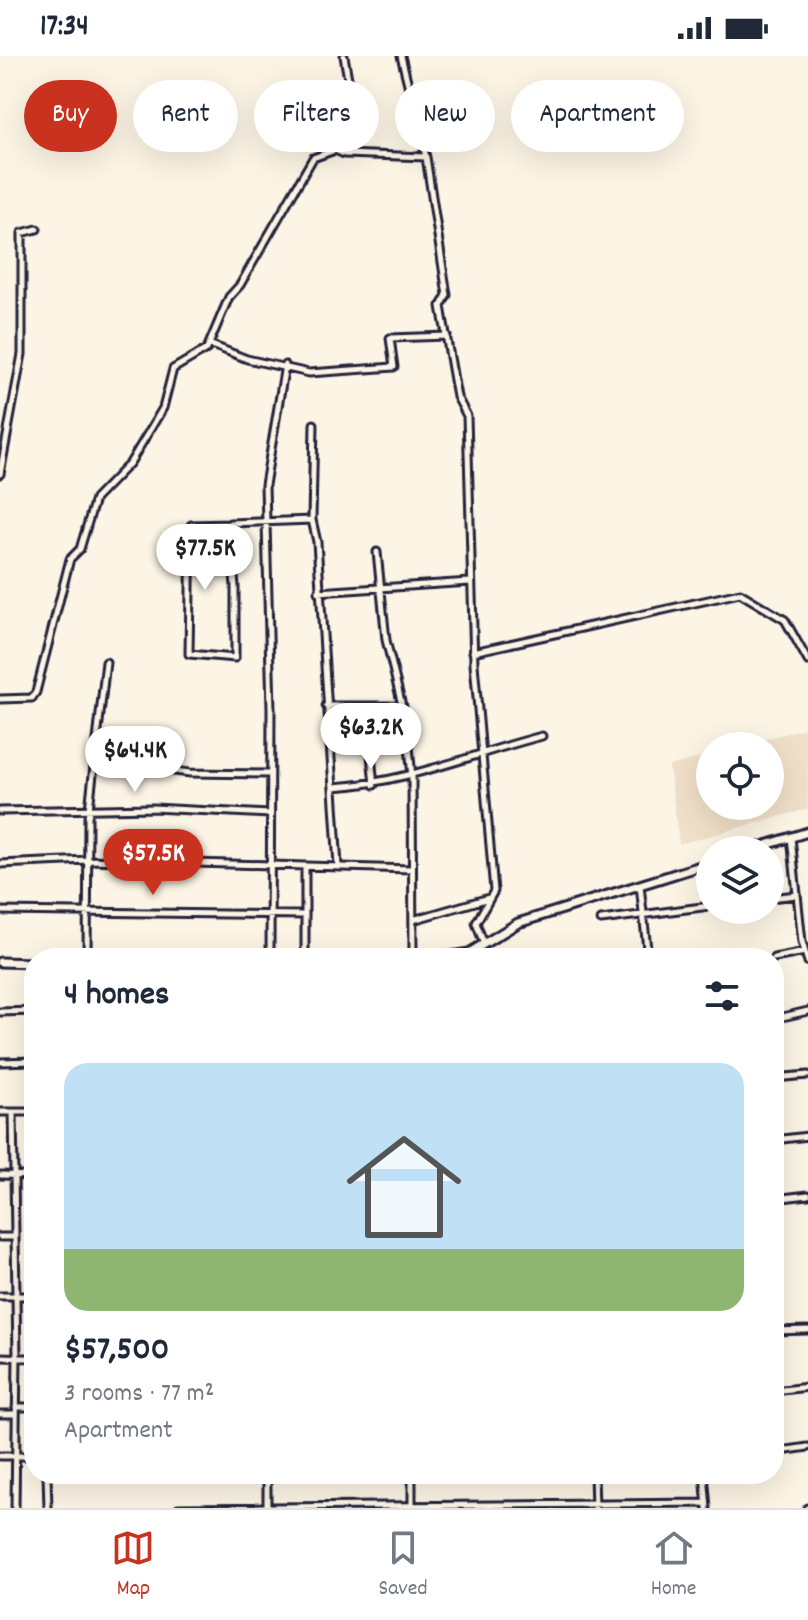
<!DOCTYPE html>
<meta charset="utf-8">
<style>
:root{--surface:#fff;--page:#f2f2f3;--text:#1f2937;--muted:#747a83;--line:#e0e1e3;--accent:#c8321e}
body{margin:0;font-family:Dekko,sans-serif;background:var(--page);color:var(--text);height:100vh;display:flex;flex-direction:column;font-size:30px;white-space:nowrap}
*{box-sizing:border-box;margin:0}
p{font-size:26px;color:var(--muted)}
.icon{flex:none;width:44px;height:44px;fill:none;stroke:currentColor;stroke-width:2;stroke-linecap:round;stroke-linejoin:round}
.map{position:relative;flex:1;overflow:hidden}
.drawer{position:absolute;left:24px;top:892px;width:760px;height:536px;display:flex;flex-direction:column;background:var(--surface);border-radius:32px;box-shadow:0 8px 32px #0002}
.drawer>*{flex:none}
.guide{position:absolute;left:24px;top:24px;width:760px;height:72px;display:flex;gap:16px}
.tools{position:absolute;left:696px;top:676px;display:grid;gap:16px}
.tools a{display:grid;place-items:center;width:88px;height:88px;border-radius:50%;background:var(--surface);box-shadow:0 8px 32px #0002;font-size:40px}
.price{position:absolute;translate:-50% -68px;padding:0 18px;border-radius:28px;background:#fff;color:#222;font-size:26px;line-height:52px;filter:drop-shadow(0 2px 4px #0008)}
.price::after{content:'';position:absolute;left:50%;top:48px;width:24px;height:18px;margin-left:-12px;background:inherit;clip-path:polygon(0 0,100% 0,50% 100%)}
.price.on{background:var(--accent);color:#fff}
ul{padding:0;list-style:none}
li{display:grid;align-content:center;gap:16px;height:424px;padding:0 40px}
li span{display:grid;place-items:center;height:248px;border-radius:24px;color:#555}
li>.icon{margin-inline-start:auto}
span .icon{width:144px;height:144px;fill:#fffc;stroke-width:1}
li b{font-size:34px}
h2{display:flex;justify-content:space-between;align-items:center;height:96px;padding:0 40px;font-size:34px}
.chip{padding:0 28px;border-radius:36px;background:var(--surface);box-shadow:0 8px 32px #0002;font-size:28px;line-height:72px}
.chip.on{background:var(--accent);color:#fff}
.status{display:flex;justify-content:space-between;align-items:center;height:56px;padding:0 40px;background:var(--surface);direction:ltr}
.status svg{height:22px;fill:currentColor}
.dock{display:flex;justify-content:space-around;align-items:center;height:112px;border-top:2px solid var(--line);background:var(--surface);font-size:22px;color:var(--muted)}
.dock a{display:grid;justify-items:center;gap:4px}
.dock .on{color:var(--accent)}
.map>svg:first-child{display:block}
.built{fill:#f1e0c9}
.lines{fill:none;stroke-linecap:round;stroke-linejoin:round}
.minor-casing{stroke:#22223b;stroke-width:11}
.tertiary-casing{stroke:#22223b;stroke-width:13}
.minor{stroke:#fcf5e5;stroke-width:5}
.tertiary{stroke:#fcf5e5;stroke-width:7}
</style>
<div class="status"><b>17:34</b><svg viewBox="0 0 49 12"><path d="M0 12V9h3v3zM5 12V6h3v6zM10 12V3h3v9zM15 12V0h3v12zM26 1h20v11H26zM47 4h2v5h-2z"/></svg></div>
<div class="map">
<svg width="808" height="1452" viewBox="0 0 808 1452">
<rect width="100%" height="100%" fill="#fcf5e5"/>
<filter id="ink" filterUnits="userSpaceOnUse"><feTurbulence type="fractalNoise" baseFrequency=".0125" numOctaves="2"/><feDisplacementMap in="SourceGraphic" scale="16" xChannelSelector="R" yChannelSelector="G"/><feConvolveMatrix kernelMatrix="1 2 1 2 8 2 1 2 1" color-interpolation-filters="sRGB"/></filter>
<g filter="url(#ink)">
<path class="built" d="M 808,671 L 808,753 L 679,788 L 669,710 L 710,699 L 710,750 L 770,750 L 770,690 L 741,690 Z"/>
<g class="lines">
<g class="minor-casing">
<path id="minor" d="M 401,0 L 426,101 L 447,239 L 441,250 L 457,341 L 467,360 L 474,608 L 494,835 L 476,867 L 484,888
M 335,94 L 344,98 L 426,101
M 209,288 L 247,303 L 309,317 L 394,311 L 390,282 L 447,280
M 314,368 L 312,464 L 317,486 L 338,810
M 0,418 L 22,298 L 22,177 L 37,173
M 230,468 L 191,469 L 189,598 L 235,602 L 235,531 L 230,467 L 312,464
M 377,496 L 386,584 L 407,670 L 412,721 L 413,902
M 318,536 L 470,526
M 473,596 L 740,537 L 785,564 L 808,605
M 0,643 L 32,642 L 36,636 L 70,503 L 80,493 L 95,443 L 130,407 L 163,352 L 173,313 L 207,293 L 229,241 L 240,229 L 313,102 L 335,94 L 348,23 L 344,0
M 326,650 L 403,650
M 366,650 L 374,729
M 94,705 L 190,717 L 270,718
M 333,731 C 406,727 472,698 542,680
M 0,755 L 153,752 L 270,758
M 791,781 L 802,886 L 808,906
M 0,808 L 88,804 L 412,813
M 640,829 L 648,902
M 770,842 L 797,839
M 0,855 L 305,859
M 413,864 L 489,842
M 601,864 L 710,850
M 87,902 L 88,762 L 106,606
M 270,902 L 271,653 L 265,429 L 285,309
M 305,902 L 305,810
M 774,902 L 805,896
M 0,956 L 34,955
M 774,963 L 808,955
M 0,1006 L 34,1005
M 774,1022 L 808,1019
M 0,1056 L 34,1056
M 13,1056 L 17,1301 L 15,1452
M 774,1084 L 808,1080
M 0,1119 L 34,1120
M 774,1143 L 808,1139
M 0,1181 L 15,1181
M 0,1240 L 34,1240
M 774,1275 L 808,1274
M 0,1301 L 34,1302
M 774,1335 L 808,1331
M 16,1351 L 34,1351
M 0,1358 L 16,1358
M 774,1396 L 808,1391
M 0,1400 L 34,1400
M 47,1418 L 48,1452
M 267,1418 L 267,1452
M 412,1418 L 412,1452
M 594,1418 L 595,1452
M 704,1418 L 707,1452
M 178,1452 L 706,1447
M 807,1452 L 808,1452"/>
</g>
<g class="tertiary-casing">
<path id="tertiary" d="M 750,794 L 808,776
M 439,902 L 469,897 L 518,867 L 710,807
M 0,906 L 34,907"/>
</g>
<use href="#minor" class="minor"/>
<use href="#tertiary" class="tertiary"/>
</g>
</g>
</svg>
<div class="tools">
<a><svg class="icon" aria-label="locate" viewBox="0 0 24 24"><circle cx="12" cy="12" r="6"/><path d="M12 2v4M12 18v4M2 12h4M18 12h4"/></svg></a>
<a><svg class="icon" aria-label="layers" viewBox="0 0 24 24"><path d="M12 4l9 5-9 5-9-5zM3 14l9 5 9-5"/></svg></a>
</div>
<b class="price" style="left:205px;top:536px">$77.5K</b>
<b class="price" style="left:371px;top:715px">$63.2K</b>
<b class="price" style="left:135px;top:738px">$64.4K</b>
<b class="price on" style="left:153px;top:841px">$57.5K</b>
<div class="guide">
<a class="chip on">Buy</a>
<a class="chip">Rent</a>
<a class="chip">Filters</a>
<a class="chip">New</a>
<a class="chip">Apartment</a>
</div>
<section class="drawer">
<h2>4 homes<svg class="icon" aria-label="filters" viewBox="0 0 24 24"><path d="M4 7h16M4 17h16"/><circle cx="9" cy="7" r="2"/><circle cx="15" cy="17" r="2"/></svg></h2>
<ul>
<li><span style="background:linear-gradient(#bfe0f5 75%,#8fb573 0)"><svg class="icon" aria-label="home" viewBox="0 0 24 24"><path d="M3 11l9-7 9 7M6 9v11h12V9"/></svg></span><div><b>$57,500</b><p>3 rooms · 77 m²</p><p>Apartment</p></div></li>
</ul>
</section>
</div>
<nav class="dock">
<a class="on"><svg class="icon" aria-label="map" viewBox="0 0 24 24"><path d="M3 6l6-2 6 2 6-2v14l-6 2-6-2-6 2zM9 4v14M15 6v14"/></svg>Map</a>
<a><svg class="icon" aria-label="saved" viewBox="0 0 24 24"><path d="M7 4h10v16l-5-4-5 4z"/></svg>Saved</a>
<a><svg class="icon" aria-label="home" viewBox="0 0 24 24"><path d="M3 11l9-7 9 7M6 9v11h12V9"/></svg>Home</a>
</nav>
